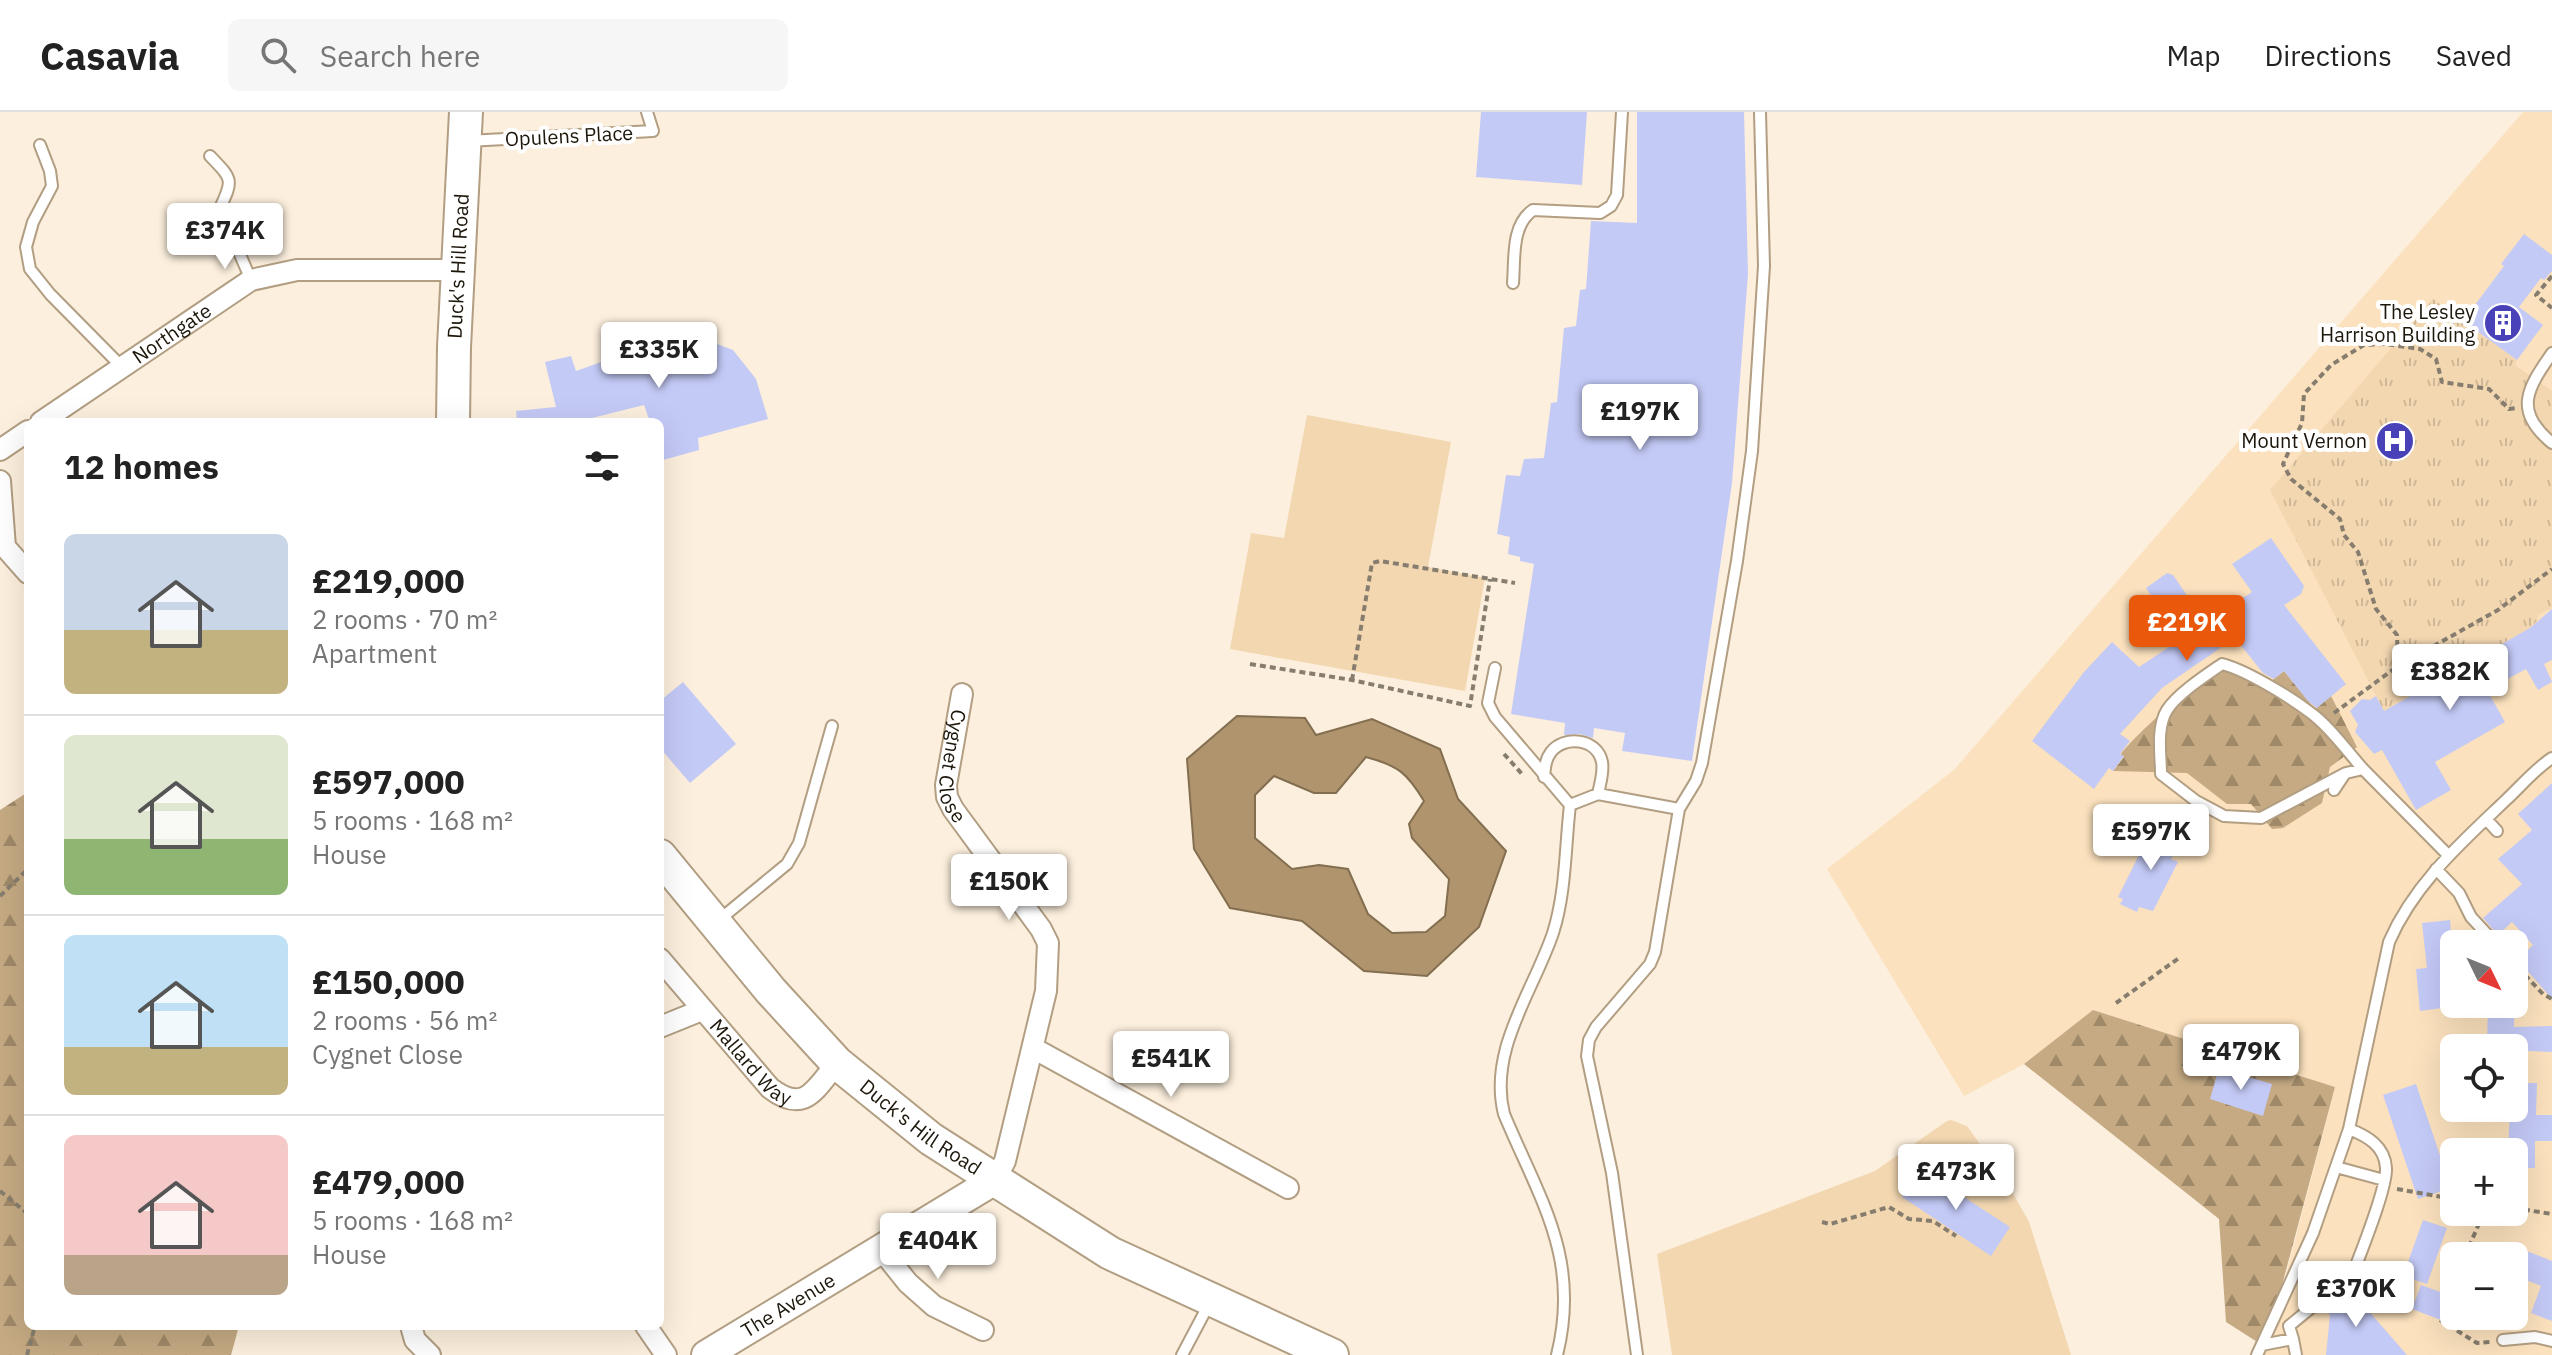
<!DOCTYPE html>
<meta charset="utf-8">
<style>
:root{--surface:#fff;--page:#f6f6f6;--text:#222;--muted:#767676;--line:#e0e0e0;--accent:#ea580c}
body{margin:0;font-family:"IBM Plex Sans",sans-serif;background:var(--page);color:var(--text);height:100vh;display:flex;flex-direction:column;font-size:30px;white-space:nowrap}
*{box-sizing:border-box;margin:0}
p{font-size:26px;color:var(--muted)}
.icon{flex:none;width:44px;height:44px;fill:none;stroke:currentColor;stroke-width:2;stroke-linecap:round;stroke-linejoin:round}
.map{position:relative;flex:1;overflow:hidden}
.sheet{position:absolute;left:24px;top:306px;width:640px;height:912px;display:flex;flex-direction:column;background:var(--surface);border-radius:12px;box-shadow:0 8px 32px #0002}
.sheet>*{flex:none}
.needle{width:52px;rotate:133deg}
.controls{position:absolute;left:2440px;top:818px;display:grid;gap:16px}
.controls a{display:grid;place-items:center;width:88px;height:88px;border-radius:12px;background:var(--surface);box-shadow:0 8px 32px #0002;font-size:40px}
.price{position:absolute;translate:-50% -68px;padding:0 18px;border-radius:8px;background:#fff;color:#222;font-size:26px;line-height:52px;filter:drop-shadow(0 2px 4px #0008)}
.price::after{content:'';position:absolute;left:50%;top:48px;width:24px;height:18px;margin-left:-12px;background:inherit;clip-path:polygon(0 0,100% 0,50% 100%)}
.price.selected{background:var(--accent);color:#fff}
ul{padding:0;list-style:none}
li{display:flex;align-items:center;gap:24px;height:200px;padding:0 40px}
li+li{border-top:2px solid var(--line)}
li span{display:grid;place-items:center;flex:none;width:224px;height:160px;border-radius:12px;color:#555}
li>.icon{margin-inline-start:auto}
span .icon{width:96px;height:96px;fill:#fffc;stroke-width:1}
li b{font-size:34px}
h2{display:flex;justify-content:space-between;align-items:center;height:96px;padding:0 40px;font-size:34px}
header{display:flex;align-items:center;gap:48px;box-sizing:border-box;height:112px;padding:0 40px;background:var(--surface);border-bottom:2px solid var(--line)}
header strong{font-size:38px}
nav{display:flex;gap:44px;margin-inline-start:auto;font-size:28px}
.search{width:560px;height:72px;background:var(--page);display:flex;align-items:center;gap:20px;box-sizing:border-box;padding:0 28px;border-radius:12px;color:var(--muted);font-size:30px}
.map>svg:first-child{display:block}
.built{fill:#fbe1bd;fill-rule:evenodd}
.grass{fill:url(#grass-tufts)}
.forest{fill:url(#forest-firs)}
.pitch{fill:#f2d7b1}
.water{fill:#af946e;stroke:#836e50;stroke-width:2;fill-rule:evenodd}
.building{fill:#c4caf6}
.lines{fill:none;stroke-linecap:round;stroke-linejoin:round}
.lane-casing{stroke:#b29e82;stroke-width:14}
.street-casing{stroke:#b29e82;stroke-width:24}
.secondary-casing{stroke:#b29e82;stroke-width:32}
.primary-casing{stroke:#b29e82;stroke-width:36}
.path{stroke:#867d6e;stroke-width:4;stroke-dasharray:6 4;stroke-linecap:butt}
.lane{stroke:#fff;stroke-width:10}
.street{stroke:#fff;stroke-width:20}
.secondary{stroke:#fff;stroke-width:28}
.primary{stroke:#fff;stroke-width:32}
.labels{text-anchor:middle;stroke-width:8;stroke-linejoin:round;paint-order:stroke}
.street-label{font-size:20px;fill:#1d160b;stroke:#fff}
.poi-label{font-size:20px;fill:#1d160b;stroke:#fff;text-anchor:end}
</style>
<header>
<strong>Casavia</strong>
<div class="search"><svg class="icon" aria-label="search" viewBox="0 0 24 24"><circle cx="10" cy="10" r="6"/><path d="M15 15l6 6"/></svg>Search here</div>
<nav><a>Map</a><a>Directions</a><a>Saved</a></nav>
</header>
<div class="map">
<svg width="2552" height="1243" viewBox="0 0 2552 1243">
<defs>
<pattern id="grass-tufts" width="24" height="20" patternUnits="userSpaceOnUse" patternTransform="scale(2)"><rect width="24" height="20" fill="#f2d7b1"/><path d="M3 7l-1-3M5 7V3M7 7l1-3M15 17l-1-3M17 17v-4M19 17l1-3" fill="none" stroke="#cfb897"/></pattern>
<pattern id="forest-firs" width="22" height="20" patternUnits="userSpaceOnUse" patternTransform="scale(2)"><rect width="22" height="20" fill="#c5aa83"/><path d="M5 1l3.5 6h-7zM16 11l3.5 6h-7z" fill="#9f8969"/></pattern>
</defs>
<rect width="100%" height="100%" fill="#fcefdd"/>
<path class="built" d="M 2523,0 L 2552,0 L 2552,1243 L 2265,1243 L 2335,975 L 2093,898 L 2024,952 L 1964,984 L 1827,757 L 1954,658 ZM 2454,832 L 2514,832 L 2514,892 L 2454,892 ZM 2454,936 L 2514,936 L 2514,996 L 2454,996 ZM 2454,1040 L 2514,1040 L 2514,1100 L 2454,1100 ZM 2454,1144 L 2514,1144 L 2514,1204 L 2454,1204 Z"/>
<path class="grass" d="M 2433,187 L 2517,248 L 2515,253 L 2552,279 L 2552,496 L 2538,503 L 2537,509 L 2530,516 L 2384,599 L 2270,378 Z"/>
<path class="forest" d="M 2233,559 L 2270,570 L 2284,559 L 2315,597 L 2331,584 L 2357,635 L 2330,655 L 2322,691 L 2283,716 L 2272,717 L 2251,692 L 2227,692 L 2187,661 L 2113,659 L 2124,645 L 2121,642 C 2133,625 2196,568 2214,560 C 2219,558 2228,559 2233,559 Z
M 28,680 L 28,1214 L 239,1214 L 231,1243 L 0,1243 L 0,698 Z
M 2093,898 L 2335,975 L 2270,1218 L 2262,1233 L 2226,1210 L 2219,1107 L 2024,952 Z"/>
<path class="pitch" d="M 1307,303 L 1451,330 L 1428,455 L 1485,466 L 1465,579 L 1230,537 L 1251,421 L 1284,426 Z
M 1951,1008 L 1967,1014 L 2006,1069 L 2029,1110 L 2071,1243 L 1672,1243 L 1657,1142 L 1875,1059 L 1947,1009 Z"/>
<path class="water" d="M 1237,604 L 1305,606 L 1316,623 L 1372,607 L 1440,637 L 1458,687 L 1506,739 L 1479,815 L 1427,864 L 1364,859 L 1302,809 L 1230,796 L 1194,737 L 1187,647 ZM 1366,645 C 1399,654 1407,661 1424,689 L 1409,712 L 1412,726 L 1449,767 L 1445,804 L 1426,820 L 1392,821 L 1368,802 L 1348,757 L 1319,753 L 1292,757 L 1255,726 L 1255,683 L 1274,664 L 1314,681 L 1336,681 Z"/>
<path class="building" d="M 1481,0 L 1587,0 L 1582,73 L 1476,65 Z
M 1637,0 L 1744,0 L 1748,162 L 1732,371 L 1692,649 L 1622,639 L 1625,621 L 1594,616 L 1593,626 L 1580,622 L 1564,623 L 1565,611 L 1511,602 L 1534,452 L 1520,449 L 1520,445 L 1508,442 L 1510,425 L 1497,422 L 1506,363 L 1520,364 L 1524,347 L 1544,346 L 1551,291 L 1557,290 L 1564,216 L 1576,214 L 1580,178 L 1586,177 L 1591,109 L 1637,111 Z
M 2524,122 L 2552,143 L 2552,159 L 2544,168 L 2541,166 L 2519,195 L 2543,213 L 2517,248 L 2463,209 L 2504,154 L 2501,152 Z
M 670,214 L 677,225 L 699,225 L 733,238 L 756,267 L 768,307 L 698,326 L 699,338 L 663,348 L 660,339 L 660,310 L 650,310 L 644,293 L 592,306 L 593,310 L 517,310 L 516,299 L 556,295 L 545,250 L 571,244 L 576,259 L 632,239 L 629,226 Z
M 2271,426 L 2304,474 L 2301,482 L 2284,493 L 2346,572 L 2317,596 L 2308,589 L 2284,559 L 2274,567 L 2263,561 L 2235,526 L 2162,576 L 2120,622 L 2130,629 L 2120,642 L 2124,644 L 2113,659 L 2109,656 L 2094,677 L 2032,629 L 2084,560 L 2112,530 L 2139,555 L 2181,527 L 2146,476 L 2167,461 L 2173,463 L 2206,511 L 2252,480 L 2232,452 Z
M 2552,497 L 2552,548 L 2544,552 L 2552,570 L 2538,578 L 2526,557 L 2487,578 L 2505,610 L 2435,650 L 2451,678 L 2416,698 L 2382,638 L 2374,642 L 2355,620 L 2358,613 L 2350,599 L 2362,587 L 2370,588 L 2376,584 L 2384,599 L 2530,516 Z
M 683,570 L 736,632 L 690,671 L 660,636 L 660,589 Z
M 2552,671 L 2552,887 L 2523,854 L 2519,846 L 2533,833 L 2512,810 L 2498,823 L 2483,806 L 2522,772 L 2498,747 L 2532,718 L 2518,702 Z
M 2163,712 L 2177,719 L 2171,731 L 2177,734 L 2171,747 L 2178,750 L 2153,799 L 2139,795 L 2137,800 L 2120,792 L 2123,787 L 2118,785 L 2150,721 L 2157,723 Z
M 2450,808 L 2454,864 L 2445,865 L 2449,895 L 2420,899 L 2416,857 L 2427,856 L 2422,811 Z
M 2488,892 L 2514,892 L 2514,915 L 2552,914 L 2552,940 L 2528,939 L 2528,936 L 2487,936 Z
M 2219,956 L 2272,972 L 2263,1004 L 2210,987 Z
M 2514,971 L 2537,971 L 2536,1003 L 2552,1003 L 2552,1029 L 2535,1029 L 2535,1056 L 2514,1056 L 2514,1040 L 2508,1040 L 2510,996 L 2514,996 Z
M 2416,972 L 2451,1076 L 2418,1087 L 2383,983 Z
M 1921,1057 L 2010,1115 L 1991,1144 L 1902,1085 Z
M 2423,1108 L 2447,1116 L 2427,1172 L 2403,1164 Z
M 2514,1134 L 2552,1149 L 2552,1209 L 2531,1201 L 2541,1174 L 2514,1163 Z
M 2346,1173 L 2407,1243 L 2326,1243 L 2330,1203 L 2323,1194 Z
M 2421,1173 L 2454,1185 L 2454,1213 L 2412,1197 Z"/>
<g class="lines">
<g class="lane-casing">
<path id="lane" d="M 467,29 L 653,19 L 647,0
M 40,33 L 50,59 L 52,74 L 33,110 L 26,135 L 30,157 L 50,182 L 122,255
M 210,44 C 232,67 234,67 220,96 L 251,168
M 1513,171 C 1515,146 1511,113 1533,98 L 1600,101 L 1611,94 L 1617,83 L 1622,0
M 2552,241 C 2527,277 2513,299 2552,331
M 1495,556 L 1488,591 L 1495,605 L 1570,693 C 1565,736 1566,780 1553,821 C 1533,880 1488,938 1504,1002 C 1540,1088 1581,1146 1557,1243
M 2363,657 C 2347,639 2330,615 2311,601 C 2290,585 2246,558 2222,552 C 2206,563 2177,582 2167,598 C 2156,616 2161,643 2161,662 L 2196,689 L 2224,704 L 2261,706 L 2346,661 L 2363,657 L 2448,743
M 1544,665 C 1545,656 1545,648 1551,640 C 1564,623 1597,626 1602,650 C 1604,660 1600,672 1598,682
M 2334,678 L 2344,663
M 1570,693 L 1598,682 L 1679,697
M 2486,707 L 2497,719
M 2436,757 L 2459,781 L 2471,805 L 2496,832
M 719,808 L 787,752 L 799,731 L 832,614
M 2514,852 L 2515,853
M 2349,1017 C 2367,1024 2385,1034 2386,1056 C 2387,1076 2362,1137 2354,1159
M 2336,1055 L 2384,1068
M 2293,1227 L 2289,1214 L 2312,1195
M 2503,1228 L 2535,1225 L 2552,1229
M 2262,1233 L 2293,1227 L 2296,1243
M 1182,1243 L 1209,1192
M 1637,1243 L 1612,1061 L 1587,944 L 1589,928 L 1596,915 L 1650,852 L 1655,840 L 1679,697 L 1696,669 L 1702,651 L 1737,449 L 1752,339 L 1764,154 L 1760,0
M 2257,1243 L 2313,1121 L 2349,1017 L 2389,830 C 2414,772 2461,731 2506,688 C 2521,674 2535,657 2552,646"/>
</g>
<g class="street-casing">
<g id="street">
<path id="s1" d="M 41,310 L 251,168 L 297,158 L 458,158"/>
<path d="M 0,338 L 28,319"/>
<path d="M 0,369 L 5,435 L 28,461"/>
<path id="s2" d="M 962,582 L 946,673 L 947,685 L 953,697 L 1041,817 L 1048,831 L 1046,879 L 1005,1049 L 995,1068"/>
<path id="s3" d="M 660,847 L 770,976 C 805,1003 815,977 837,951"/>
<path d="M 660,915 L 702,898"/>
<path d="M 1033,936 L 1288,1076"/>
<path d="M 880,1136 L 908,1171 L 934,1194 L 983,1218"/>
<path d="M 411,1214 L 415,1228 L 430,1243"/>
<path d="M 646,1214 L 666,1243"/>
</g>
</g>
<g class="secondary-casing">
<g id="secondary">
<path id="s4" d="M 706,1243 L 995,1068"/>
</g>
</g>
<g class="primary-casing">
<g id="primary">
<path id="s5" d="M 453,310 L 454,235 L 466,0"/>
<path id="s6" d="M 660,744 L 771,879 L 837,951 L 931,1027 L 1110,1141 L 1332,1243"/>
</g>
</g>
<path class="path" d="M 2552,164 L 2536,183 L 2552,196
M 1250,552 L 1352,568 L 1470,594 L 1490,467
M 2398,554 L 2397,523 L 2376,497 L 2358,440 L 2344,423 L 2340,407 L 2291,367 L 2283,352 L 2302,311 L 2304,282 L 2331,253 L 2364,233 L 2385,232 L 2420,237 L 2436,247 L 2442,270 L 2489,277 L 2509,297 L 2516,296
M 1352,568 L 1372,451 L 1380,449 L 1515,471
M 2334,601 L 2398,554 L 2498,498 L 2552,457
M 1504,642 L 1522,662
M 0,784 L 28,757
M 2525,863 L 2543,882 L 2552,887
M 2116,891 L 2179,846
M 2397,1077 L 2454,1087
M 0,1079 L 28,1102
M 2514,1096 L 2552,1102
M 1822,1110 L 1830,1112 L 1889,1095 L 1909,1107 L 1933,1109 L 1956,1124
M 2465,1144 L 2484,1100
M 2448,1183 L 2454,1169
M 2322,1186 L 2343,1169
M 2440,1208 L 2477,1231 L 2491,1230
M 27,1243 L 35,1214"/>
<use href="#lane" class="lane"/>
<use href="#street" class="street"/>
<use href="#secondary" class="secondary"/>
<use href="#primary" class="primary"/>
</g>
<defs>
<g id="building-disc" transform="scale(2)"><circle r="9.5" fill="#4941b7" stroke="#fff"/><path d="M-4-6H4V6H1V3H-1V6H-4ZM-2.5-4.3h1.7v1.8h-1.7ZM.8-4.3h1.7v1.8H.8ZM-2.5-1h1.7V.8h-1.7ZM.8-1h1.7V.8H.8Z" fill="#fff"/></g>
<g id="hospital-disc" transform="scale(2)"><circle r="9.5" fill="#4941b7" stroke="#fff"/><path d="M-5-5h3v3.5h4V-5h3V5h-3V1.5h-4V5h-3Z" fill="#fff"/></g>
</defs>
<g fill-rule="evenodd">
<use href="#building-disc" x="2503" y="211"/>
<use href="#hospital-disc" x="2395" y="329"/>
</g>
<g class="labels">
<g class="street-label">
<text transform="translate(569 24) rotate(-3)" y="7">Opulens Place</text>
<text dy="7" stroke="none"><textPath href="#s5" startOffset="156">Duck's Hill Road</textPath></text>
<text dy="7" stroke="none"><textPath href="#s1" startOffset="158">Northgate</textPath></text>
<text dy="7" stroke="none"><textPath href="#s2" startOffset="74">Cygnet Close</textPath></text>
<text dy="7" stroke="none"><textPath href="#s3" startOffset="138">Mallard Way</textPath></text>
<text dy="7" stroke="none"><textPath href="#s6" startOffset="378">Duck's Hill Road</textPath></text>
<text dy="7" stroke="none"><textPath href="#s4" startOffset="96">The Avenue</textPath></text>
</g>
<g class="poi-label">
<text x="2475" y="207">The Lesley<tspan x="2475" dy="23">Harrison Building</tspan></text>
<text x="2367" y="336">Mount Vernon</text>
</g>
</g>
</svg>
<div class="controls">
<a><svg class="needle" viewBox="-14 -14 28 28"><path d="M0-13l5 13h-10z" fill="#e53935"/><path d="M0 13l5-13h-10z" fill="#767676"/></svg></a>
<a><svg class="icon" aria-label="locate" viewBox="0 0 24 24"><circle cx="12" cy="12" r="6"/><path d="M12 2v4M12 18v4M2 12h4M18 12h4"/></svg></a>
<a>+</a>
<a>−</a>
</div>
<b class="price" style="left:225px;top:159px">£374K</b>
<b class="price" style="left:659px;top:278px">£335K</b>
<b class="price" style="left:1640px;top:340px">£197K</b>
<b class="price selected" style="left:2187px;top:551px">£219K</b>
<b class="price" style="left:2450px;top:600px">£382K</b>
<b class="price" style="left:2151px;top:760px">£597K</b>
<b class="price" style="left:1009px;top:810px">£150K</b>
<b class="price" style="left:2241px;top:980px">£479K</b>
<b class="price" style="left:1171px;top:987px">£541K</b>
<b class="price" style="left:1956px;top:1100px">£473K</b>
<b class="price" style="left:938px;top:1169px">£404K</b>
<b class="price" style="left:2356px;top:1217px">£370K</b>
<section class="sheet">
<h2>12 homes<svg class="icon" aria-label="filters" viewBox="0 0 24 24"><path d="M4 7h16M4 17h16"/><circle cx="9" cy="7" r="2"/><circle cx="15" cy="17" r="2"/></svg></h2>
<ul>
<li><span style="background:linear-gradient(#c9d6e8 60%,#c2b280 0)"><svg class="icon" aria-label="home" viewBox="0 0 24 24"><path d="M3 11l9-7 9 7M6 9v11h12V9"/></svg></span><div><b>£219,000</b><p>2 rooms · 70 m²</p><p>Apartment</p></div></li>
<li><span style="background:linear-gradient(#dfe7d0 65%,#8fb573 0)"><svg class="icon" aria-label="home" viewBox="0 0 24 24"><path d="M3 11l9-7 9 7M6 9v11h12V9"/></svg></span><div><b>£597,000</b><p>5 rooms · 168 m²</p><p>House</p></div></li>
<li><span style="background:linear-gradient(#bfe0f5 70%,#c2b280 0)"><svg class="icon" aria-label="home" viewBox="0 0 24 24"><path d="M3 11l9-7 9 7M6 9v11h12V9"/></svg></span><div><b>£150,000</b><p>2 rooms · 56 m²</p><p>Cygnet Close</p></div></li>
<li><span style="background:linear-gradient(#f6c9c9 75%,#b9a48a 0)"><svg class="icon" aria-label="home" viewBox="0 0 24 24"><path d="M3 11l9-7 9 7M6 9v11h12V9"/></svg></span><div><b>£479,000</b><p>5 rooms · 168 m²</p><p>House</p></div></li>
</ul>
</section>
</div>
